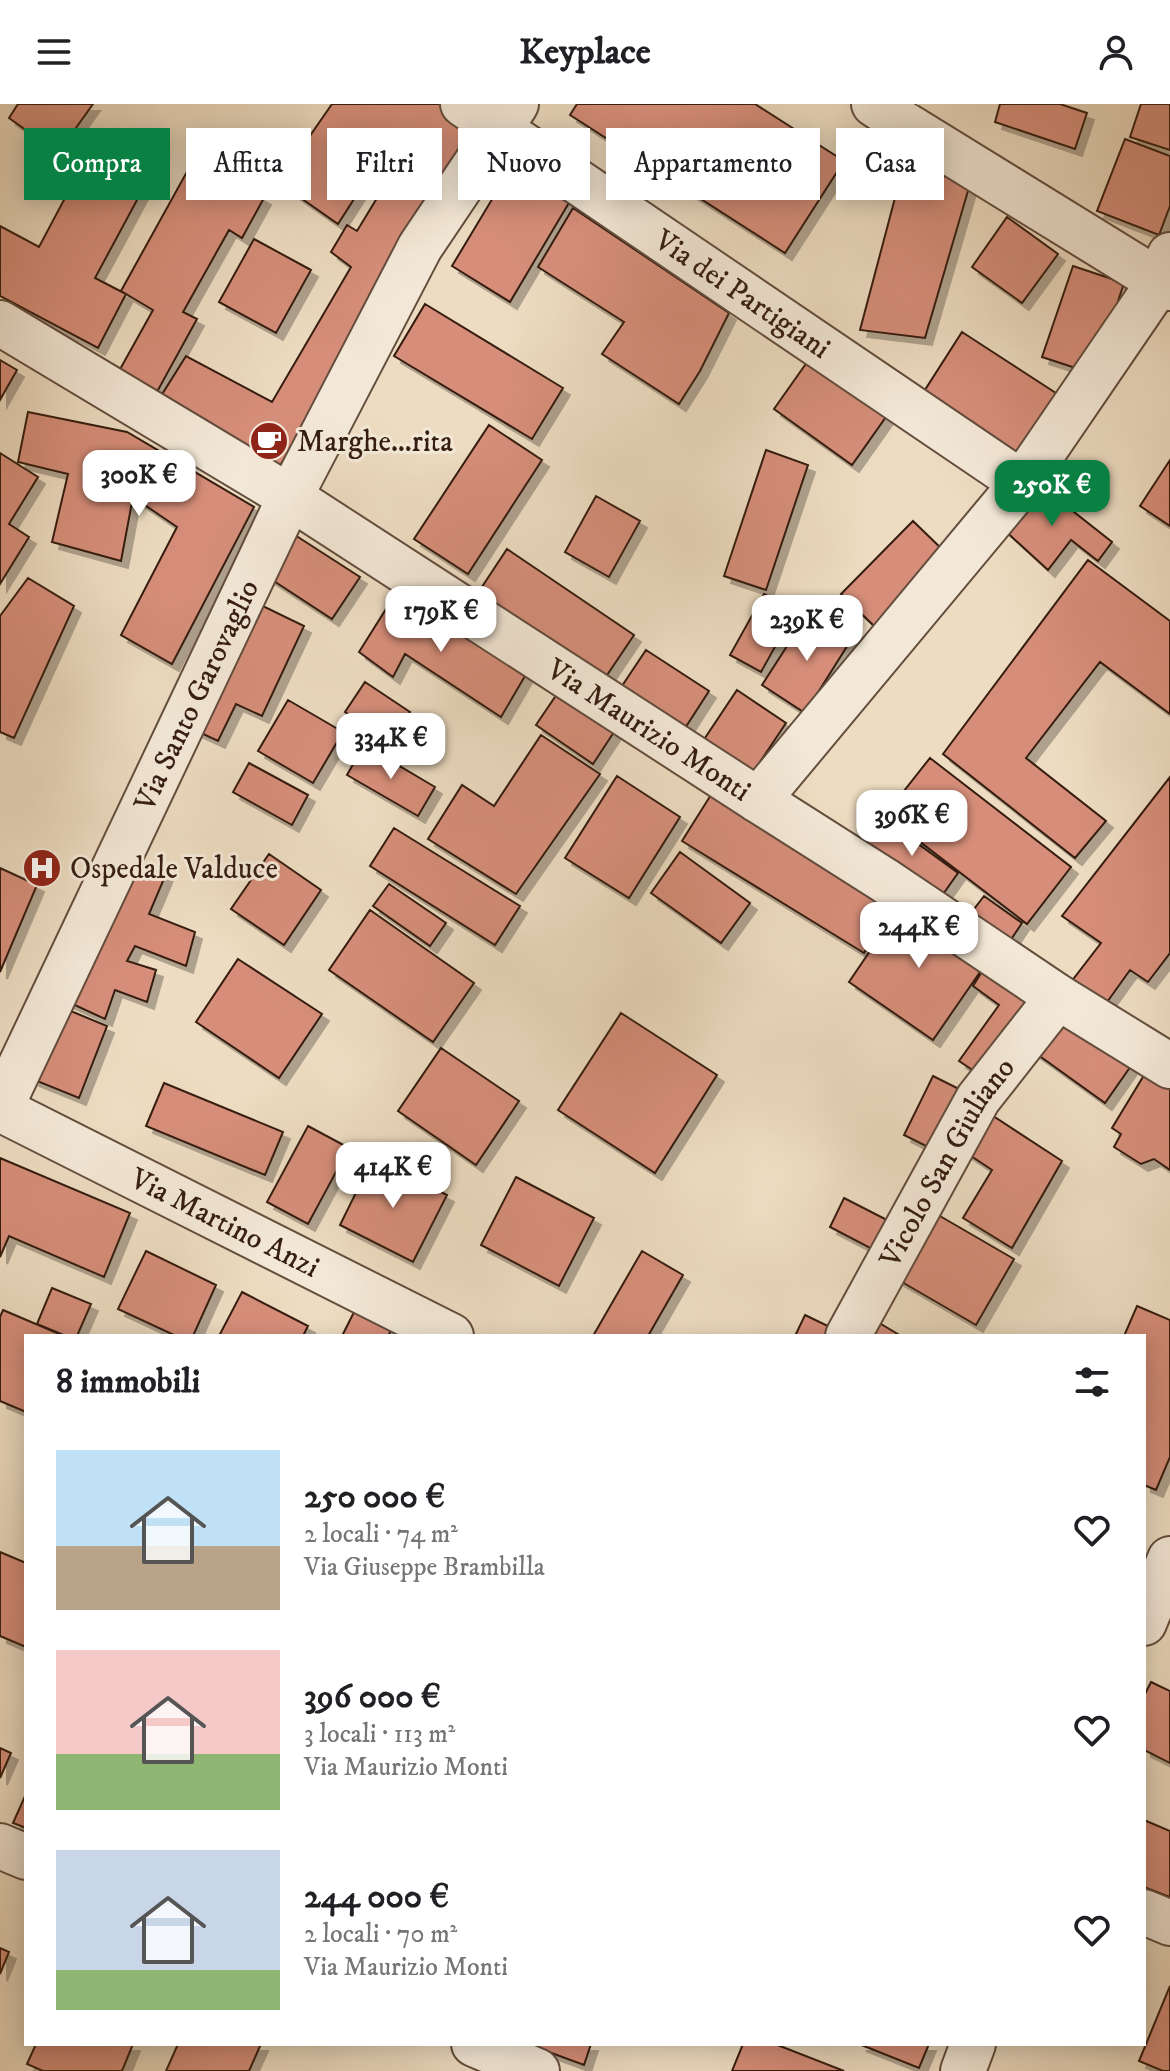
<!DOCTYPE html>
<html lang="it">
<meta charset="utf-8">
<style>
:root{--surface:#fff;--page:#f6f6f6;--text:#202124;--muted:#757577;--accent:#0b8043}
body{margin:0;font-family:"IM FELL DW Pica",serif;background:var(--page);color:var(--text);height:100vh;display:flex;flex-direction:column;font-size:30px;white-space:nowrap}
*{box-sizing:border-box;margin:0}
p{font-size:26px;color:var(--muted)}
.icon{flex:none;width:44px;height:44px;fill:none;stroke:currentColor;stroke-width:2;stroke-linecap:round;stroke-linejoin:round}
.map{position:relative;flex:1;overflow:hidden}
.sheet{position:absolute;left:24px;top:1230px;width:1122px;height:712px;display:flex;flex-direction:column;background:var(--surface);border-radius:0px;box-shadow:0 4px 20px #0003}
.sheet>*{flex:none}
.banner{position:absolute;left:24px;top:24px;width:1122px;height:72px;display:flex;gap:16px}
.price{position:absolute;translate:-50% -68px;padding:0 18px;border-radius:16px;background:#fff;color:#222;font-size:26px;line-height:52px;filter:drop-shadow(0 2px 4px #0008)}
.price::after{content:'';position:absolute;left:50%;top:48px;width:24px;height:18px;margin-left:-12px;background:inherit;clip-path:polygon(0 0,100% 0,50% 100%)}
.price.active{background:var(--accent);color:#fff}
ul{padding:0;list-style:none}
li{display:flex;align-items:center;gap:24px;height:200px;padding:0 32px}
li span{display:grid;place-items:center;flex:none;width:224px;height:160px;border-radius:0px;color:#555}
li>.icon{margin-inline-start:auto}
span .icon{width:96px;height:96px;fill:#fffc;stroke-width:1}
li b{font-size:34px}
h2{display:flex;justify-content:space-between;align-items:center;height:96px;padding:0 32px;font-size:34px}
.pill{padding:0 28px;border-radius:0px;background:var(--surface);box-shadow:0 4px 20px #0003;font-size:28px;line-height:72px}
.pill.active{background:var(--accent);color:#fff}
header{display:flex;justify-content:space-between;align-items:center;height:104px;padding:0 32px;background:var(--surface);font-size:36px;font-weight:800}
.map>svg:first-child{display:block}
.building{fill:#d68e7a;stroke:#351d11;stroke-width:2;filter:url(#shadow)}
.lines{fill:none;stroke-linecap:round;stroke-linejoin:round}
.minor-casing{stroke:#634d3d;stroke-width:48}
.minor{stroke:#f3e8d7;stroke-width:44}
.labels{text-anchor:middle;stroke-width:6;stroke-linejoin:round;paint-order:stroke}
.street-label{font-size:30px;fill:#351d11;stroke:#f3e8d7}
.poi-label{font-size:30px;fill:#351d11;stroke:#f3e8d7;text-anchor:start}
</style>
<header><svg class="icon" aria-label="menu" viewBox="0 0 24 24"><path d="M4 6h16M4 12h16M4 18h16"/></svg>Keyplace<svg class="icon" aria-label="person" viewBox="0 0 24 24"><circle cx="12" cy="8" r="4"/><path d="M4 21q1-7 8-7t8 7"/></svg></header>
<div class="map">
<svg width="1170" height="1967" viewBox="0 0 1170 1967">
<defs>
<filter id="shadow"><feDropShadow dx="7" dy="7" stdDeviation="0" flood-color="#0004"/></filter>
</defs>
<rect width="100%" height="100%" fill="#eddcc1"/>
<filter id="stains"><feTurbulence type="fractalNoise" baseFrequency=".0025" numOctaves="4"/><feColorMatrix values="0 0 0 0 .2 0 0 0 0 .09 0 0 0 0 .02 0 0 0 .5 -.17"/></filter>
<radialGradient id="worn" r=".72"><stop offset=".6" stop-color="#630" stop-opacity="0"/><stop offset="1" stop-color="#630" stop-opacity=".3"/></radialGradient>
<path class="building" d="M 18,0 L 93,0 L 58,49 L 9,14 Z
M 332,0 L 444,0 L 488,29 L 276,368 L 156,300 L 186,252 L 272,298 L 351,163 L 331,148 L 347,121 L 357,127 L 391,71 L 403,64 L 416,70 L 423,60 L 379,30 L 371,41 L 378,48 L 379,56 L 338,120 L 278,78 Z
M 577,0 L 755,0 L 844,57 L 785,149 L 570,11 Z
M 1000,0 L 1060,0 L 1087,9 L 1075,45 L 995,18 Z
M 1141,0 L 1170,0 L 1170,46 L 1130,33 Z
M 100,28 L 157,59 L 95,174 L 126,190 L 98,244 L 0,192 L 0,122 L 39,143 Z
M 1125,35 L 1170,52 L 1170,102 L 1159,131 L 1097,107 Z
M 518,52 L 576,87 L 510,198 L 452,162 Z
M 194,55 L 264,94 L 242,134 L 229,126 L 183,208 L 197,215 L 152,297 L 114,276 L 153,206 L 121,187 Z
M 904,60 L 970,80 L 925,234 L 860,226 Z
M 573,104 L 729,209 L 700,267 L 679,300 L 602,250 L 624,218 L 538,163 Z
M 1007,113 L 1058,150 L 1022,199 L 972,163 Z
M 254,135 L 311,166 L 276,229 L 219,198 Z
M 1073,162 L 1124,179 L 1094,270 L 1042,253 Z
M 425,200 L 563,284 L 532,335 L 394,252 Z
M 962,228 L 1062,293 L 1023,353 L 923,289 Z
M 815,247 L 893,303 L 852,361 L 774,305 Z
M 0,256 L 17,266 L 0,296 Z
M 28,308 L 127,328 L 254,403 L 172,560 L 121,531 L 177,423 L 133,393 L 121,457 L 52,438 L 68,370 L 18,358 Z
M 489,321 L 542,356 L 468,470 L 414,435 Z
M 766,346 L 808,361 L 766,486 L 724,472 Z
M 0,349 L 38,373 L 9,420 L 29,433 L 0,480 Z
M 1170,356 L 1170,422 L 1140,402 Z
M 1036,378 L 1112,438 L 1098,457 L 1071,436 L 1048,466 L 1001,423 Z
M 596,392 L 640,417 L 609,473 L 565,448 Z
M 913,417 L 947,450 L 875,523 L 841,490 Z
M 284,424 L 360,473 L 332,515 L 257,466 Z
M 507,445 L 634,531 L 599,583 L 472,498 Z
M 1088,456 L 1170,517 L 1170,610 L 1100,558 L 1026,654 L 1106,717 L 1075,754 L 943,650 Z
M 28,474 L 74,502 L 14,634 L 0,628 L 0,512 Z
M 398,486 L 525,572 L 501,613 L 405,550 L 393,573 L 359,548 Z
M 764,490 L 795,507 L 761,568 L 730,551 Z
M 244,493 L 304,522 L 262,612 L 236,600 L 218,637 L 184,621 Z
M 809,508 L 851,536 L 805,609 L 762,581 Z
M 646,546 L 709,587 L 678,635 L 614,594 Z
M 365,578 L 410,608 L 391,638 L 345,608 Z
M 737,586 L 786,619 L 746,679 L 697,646 Z
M 557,590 L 614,628 L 593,660 L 536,621 Z
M 288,596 L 343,628 L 313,679 L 258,647 Z
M 541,631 L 600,670 L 516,790 L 428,735 L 462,681 L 494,702 Z
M 364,641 L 435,683 L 418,712 L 347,671 Z
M 930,654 L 1071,763 L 1027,820 L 885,711 Z
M 249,659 L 308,691 L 292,721 L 233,688 Z
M 617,672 L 680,713 L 629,794 L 565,754 Z
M 1170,673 L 1170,849 L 1148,878 L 1130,866 L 1105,901 L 1071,878 L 1101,839 L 1062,812 Z
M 714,686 L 897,797 L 864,849 L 682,737 Z
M 884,715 L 958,769 L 941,793 L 866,739 Z
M 394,724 L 520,802 L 495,841 L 370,762 Z
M 680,748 L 750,799 L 721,839 L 651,789 Z
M 269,750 L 321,786 L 284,841 L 231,805 Z
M 127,753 L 166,770 L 149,810 L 195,828 L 186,862 L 135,842 L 127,857 L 156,866 L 147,898 L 115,886 L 105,915 L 66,897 Z
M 0,764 L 37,781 L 0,868 Z
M 389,780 L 446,819 L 430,842 L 373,802 Z
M 984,792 L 1022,819 L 1010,837 L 971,809 Z
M 904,797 L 989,855 L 933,936 L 849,878 Z
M 370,806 L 474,879 L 433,938 L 329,866 Z
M 238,855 L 322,910 L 279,974 L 196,918 Z
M 990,855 L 1047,896 L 986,975 L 959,957 L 999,901 L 973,882 Z
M 61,903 L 107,922 L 79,994 L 32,975 Z
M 1062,908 L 1133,959 L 1105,999 L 1034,948 Z
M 621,909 L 717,971 L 655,1069 L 558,1006 Z
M 441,944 L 519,997 L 476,1061 L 398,1007 Z
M 1146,968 L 1170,984 L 1170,1066 L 1154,1055 L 1141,1060 L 1114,1043 L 1121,1030 L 1112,1024 Z
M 933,972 L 965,988 L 936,1047 L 904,1031 Z
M 164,979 L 283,1028 L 265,1071 L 146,1022 Z
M 984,1006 L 1062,1057 L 1012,1144 L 963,1114 L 992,1066 L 959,1044 Z
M 308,1022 L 349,1044 L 308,1120 L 267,1098 Z
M 0,1054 L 130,1109 L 104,1173 L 9,1132 L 0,1153 Z
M 373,1054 L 447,1091 L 413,1158 L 340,1121 Z
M 516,1073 L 594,1114 L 559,1182 L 481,1141 Z
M 844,1094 L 887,1116 L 872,1145 L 830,1123 Z
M 933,1108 L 1014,1155 L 976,1221 L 895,1174 Z
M 146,1147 L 216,1181 L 193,1232 L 176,1232 L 118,1205 Z
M 642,1147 L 683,1171 L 648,1232 L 593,1232 Z
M 52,1184 L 91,1200 L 77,1232 L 66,1232 L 37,1220 Z
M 242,1188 L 308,1222 L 303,1232 L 219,1232 Z
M 358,1200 L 395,1219 L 388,1232 L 342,1232 Z
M 1137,1202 L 1170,1216 L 1170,1353 L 1156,1386 L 1144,1381 L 1144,1232 L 1124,1232 Z
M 3,1206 L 64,1232 L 26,1232 L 26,1308 L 0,1297 L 0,1213 Z
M 805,1211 L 832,1224 L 829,1232 L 795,1232 Z
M 866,1211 L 901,1232 L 853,1232 Z
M 0,1448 L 26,1459 L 26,1543 L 0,1532 Z
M 1151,1578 L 1170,1587 L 1170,1659 L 1144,1646 L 1144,1592 Z
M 0,1644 L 11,1649 L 0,1674 Z
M 26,1690 L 26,1724 L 13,1719 Z
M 1144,1716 L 1170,1727 L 1170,1793 L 1144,1783 Z
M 0,1844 L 9,1848 L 0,1870 Z
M 1170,1882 L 1170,1967 L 1163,1967 L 1139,1957 Z
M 36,1940 L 133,1940 L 122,1967 L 43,1967 L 27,1960 Z
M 178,1940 L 261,1940 L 249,1967 L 166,1967 Z
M 527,1940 L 591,1940 L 584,1961 Z
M 743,1940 L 775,1940 L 844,1967 L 732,1967 Z
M 859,1940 L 929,1940 L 919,1964 Z"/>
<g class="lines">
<g class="minor-casing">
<g id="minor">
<path id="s1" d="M 463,0 L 1022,379"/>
<path d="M 874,0 L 904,20 L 1170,184"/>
<path id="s2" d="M 0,219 L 290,393 L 758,696 L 884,776 L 1058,893 L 1170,962"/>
<path d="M 758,696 L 1022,379 L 1160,177 L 1170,151"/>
<path id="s3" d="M 0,1005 L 290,393 L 420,143 L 516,0"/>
<path id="s4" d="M 0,1005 L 451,1232"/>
<path id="s5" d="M 848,1232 L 978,995 L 1058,893"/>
<path d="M 1144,1519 L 1170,1455"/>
<path d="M 0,1742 L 26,1753"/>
<path d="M 1144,1808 L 1170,1819"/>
<path d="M 474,1940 L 537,1967"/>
<path d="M 963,1967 L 973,1940"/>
</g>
</g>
<use href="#minor" class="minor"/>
</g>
<defs>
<g id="cafe-disc" transform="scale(2)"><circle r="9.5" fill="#8f2418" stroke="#f3e8d7"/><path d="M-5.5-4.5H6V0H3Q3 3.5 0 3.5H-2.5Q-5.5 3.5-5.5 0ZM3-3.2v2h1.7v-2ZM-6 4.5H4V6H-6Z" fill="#fff"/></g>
<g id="hospital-disc" transform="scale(2)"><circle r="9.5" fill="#8f2418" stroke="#f3e8d7"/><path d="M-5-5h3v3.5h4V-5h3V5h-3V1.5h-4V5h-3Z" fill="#fff"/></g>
</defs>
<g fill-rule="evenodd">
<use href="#cafe-disc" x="269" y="337"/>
<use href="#hospital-disc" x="42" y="764"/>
</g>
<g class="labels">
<g class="street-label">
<text dy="10" stroke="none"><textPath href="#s1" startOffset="338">Via dei Partigiani</textPath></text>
<text dy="10" stroke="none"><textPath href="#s3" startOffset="458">Via Santo Garovaglio</textPath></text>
<text dy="10" stroke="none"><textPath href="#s2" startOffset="766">Via Maurizio Monti</textPath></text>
<text dy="10" stroke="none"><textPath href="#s5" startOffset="200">Vicolo San Giuliano</textPath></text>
<text dy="10" stroke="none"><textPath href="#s4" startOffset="252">Via Martino Anzi</textPath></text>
</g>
<g class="poi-label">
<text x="297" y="347">Marghe…rita</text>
<text x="70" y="774">Ospedale Valduce</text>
</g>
</g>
<rect width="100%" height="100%" filter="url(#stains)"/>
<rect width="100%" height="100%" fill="url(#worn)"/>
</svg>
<b class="price" style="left:139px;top:414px">300K €</b>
<b class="price active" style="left:1052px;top:424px">250K €</b>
<b class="price" style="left:441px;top:550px">179K €</b>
<b class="price" style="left:807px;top:559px">239K €</b>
<b class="price" style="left:391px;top:677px">334K €</b>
<b class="price" style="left:912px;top:754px">396K €</b>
<b class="price" style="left:919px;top:866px">244K €</b>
<b class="price" style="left:393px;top:1106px">414K €</b>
<div class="banner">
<a class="pill active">Compra</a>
<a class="pill">Affitta</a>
<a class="pill">Filtri</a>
<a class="pill">Nuovo</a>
<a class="pill">Appartamento</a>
<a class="pill">Casa</a>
</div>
<section class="sheet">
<h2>8 immobili<svg class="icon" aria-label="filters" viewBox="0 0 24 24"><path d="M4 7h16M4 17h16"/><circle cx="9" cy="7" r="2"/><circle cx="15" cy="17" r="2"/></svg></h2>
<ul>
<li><span style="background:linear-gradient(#bfe0f5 60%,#b9a48a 0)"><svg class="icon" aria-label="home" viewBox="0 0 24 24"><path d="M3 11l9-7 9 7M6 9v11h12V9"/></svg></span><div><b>250 000 €</b><p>2 locali · 74 m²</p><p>Via Giuseppe Brambilla</p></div><svg class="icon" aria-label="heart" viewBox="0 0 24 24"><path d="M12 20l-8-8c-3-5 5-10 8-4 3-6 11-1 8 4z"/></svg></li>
<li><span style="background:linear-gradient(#f6c9c9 65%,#8fb573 0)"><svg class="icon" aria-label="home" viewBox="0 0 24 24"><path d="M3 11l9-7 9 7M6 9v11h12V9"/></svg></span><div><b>396 000 €</b><p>3 locali · 113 m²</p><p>Via Maurizio Monti</p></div><svg class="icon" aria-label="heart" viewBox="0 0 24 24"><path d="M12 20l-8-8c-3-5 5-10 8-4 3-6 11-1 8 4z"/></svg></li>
<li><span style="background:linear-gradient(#c9d6e8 75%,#8fb573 0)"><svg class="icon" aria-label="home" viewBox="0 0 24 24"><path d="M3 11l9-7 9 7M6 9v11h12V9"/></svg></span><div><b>244 000 €</b><p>2 locali · 70 m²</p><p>Via Maurizio Monti</p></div><svg class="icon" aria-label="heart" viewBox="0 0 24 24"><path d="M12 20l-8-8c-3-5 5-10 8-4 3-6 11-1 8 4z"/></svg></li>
</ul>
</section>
</div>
